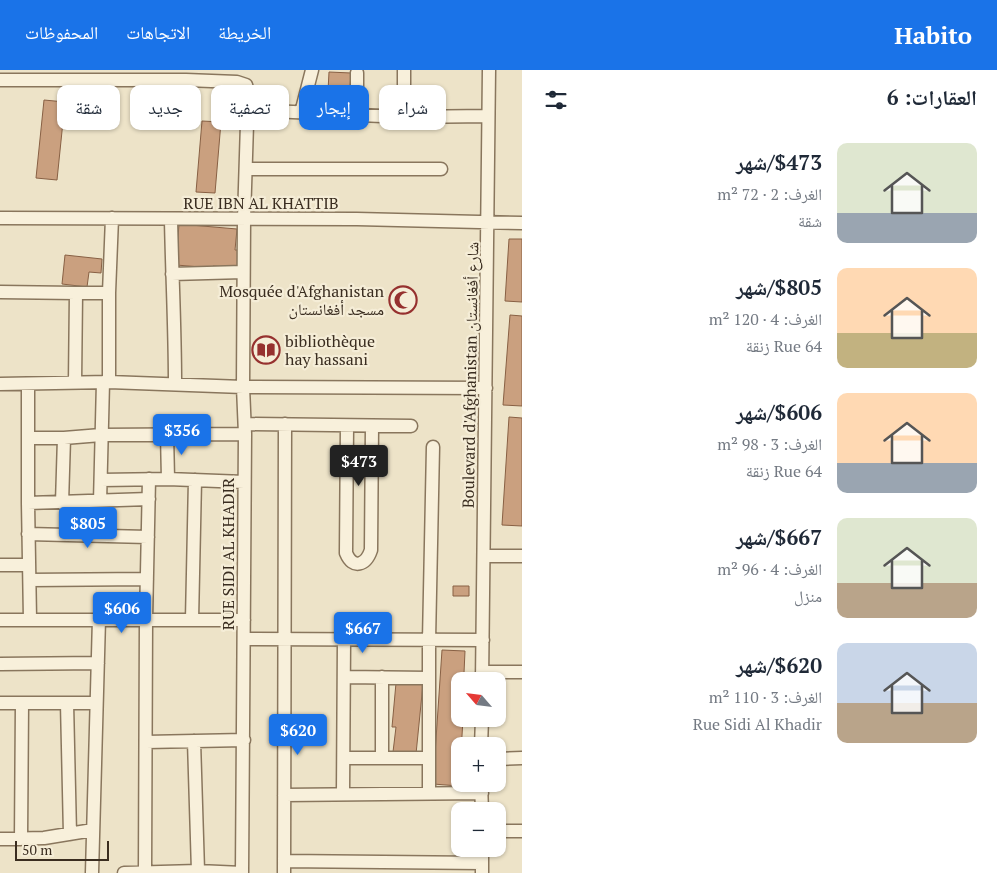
<!DOCTYPE html>
<html lang="ar">
<meta charset="utf-8">
<style>
:root{--surface:#fff;--page:#f6f6f7;--text:#1f2937;--muted:#747a83;--accent:#1a73e8}
body{margin:0;font-family:"PT Serif","Noto Naskh Arabic",serif;background:var(--page);color:var(--text);direction:rtl;height:100vh;display:flex;flex-direction:column;font-size:19px;white-space:nowrap}
*{box-sizing:border-box;margin:0}
p{font-size:16px;color:var(--muted)}
.icon{flex:none;width:28px;height:28px;fill:none;stroke:currentColor;stroke-width:2;stroke-linecap:round;stroke-linejoin:round}
.map{position:relative;flex:1;overflow:hidden;direction:ltr}
.sheet{display:flex;flex-direction:column;background:var(--surface);width:475px}
.sheet>*{flex:none}
.banner{position:absolute;left:15px;top:15px;width:431px;height:45px;direction:rtl;display:flex;gap:10px}
.needle{width:32px;rotate:298deg}
.tools{position:absolute;left:451px;top:602px;display:grid;gap:10px}
.tools a{display:grid;place-items:center;width:55px;height:55px;border-radius:10px;background:var(--surface);box-shadow:0 1px 4px #0004;font-size:25px}
.scale{position:absolute;left:15px;bottom:12px;width:94px;box-sizing:border-box;padding-left:5px;border:2px solid #3a2d20;border-top:0;font-size:14px;line-height:18px;white-space:nowrap;color:#3a2d20;-webkit-text-stroke:4px #f5edd7;paint-order:stroke}
.price{position:absolute;translate:-50% -42px;padding:0 11px;border-radius:5px;background:var(--accent);color:#fff;font-size:16px;line-height:32px;filter:drop-shadow(0 1px 2px #0008)}
.price::after{content:'';position:absolute;left:50%;top:30px;width:15px;height:11px;margin-left:-8px;background:inherit;clip-path:polygon(0 0,100% 0,50% 100%)}
.price.active{background:#222;color:#fff}
ul{padding:0;list-style:none}
li{display:flex;align-items:center;gap:15px;height:125px;padding:0 20px}
li span{display:grid;place-items:center;flex:none;width:140px;height:100px;border-radius:10px;color:#555}
li>.icon{margin-inline-start:auto}
span .icon{width:60px;height:60px;fill:#fffc;stroke-width:1}
li b{font-size:21px}
h2{display:flex;justify-content:space-between;align-items:center;height:60px;padding:0 20px;font-size:21px}
.tag{padding:0 18px;border-radius:10px;background:var(--surface);box-shadow:0 1px 4px #0004;font-size:18px;line-height:45px}
.tag.active{background:var(--accent);color:#fff}
header{display:flex;align-items:center;gap:30px;box-sizing:border-box;height:70px;padding:0 25px;background:var(--accent);color:#fff}
header strong{font-size:24px}
nav{display:flex;gap:28px;margin-inline-start:auto;font-size:18px}
main{display:flex;flex:1;min-height:0}
.map>svg:first-child{display:block}
.building{fill:#caa07f;stroke:#886044}
.lines{fill:none;stroke-linecap:round;stroke-linejoin:round}
.minor-casing{stroke:#89765d;stroke-width:15}
.minor{stroke:#f8f0db;stroke-width:12}
.labels{text-anchor:middle;stroke-width:4.5;stroke-linejoin:round;paint-order:stroke}
.street-label{font-size:16px;fill:#3a2d20;stroke:#f5edd7}
.poi-label{font-size:16px;fill:#3a2d20;stroke:#f5edd7;text-anchor:end}
</style>
<header>
<strong>Habito</strong>
<nav><a>الخريطة</a><a>الاتجاهات</a><a>المحفوظات</a></nav>
</header>
<main>
<section class="sheet">
<h2>العقارات: 6<svg class="icon" aria-label="filters" viewBox="0 0 24 24"><path d="M4 7h16M4 17h16"/><circle cx="9" cy="7" r="2"/><circle cx="15" cy="17" r="2"/></svg></h2>
<ul>
<li><span style="background:linear-gradient(#dfe7d0 70%,#9aa5b1 0)"><svg class="icon" aria-label="home" viewBox="0 0 24 24"><path d="M3 11l9-7 9 7M6 9v11h12V9"/></svg></span><div><b>$473/شهر</b><p>الغرف: 2 · 72 m²</p><p>شقة</p></div></li>
<li><span style="background:linear-gradient(#ffd9b3 65%,#c2b280 0)"><svg class="icon" aria-label="home" viewBox="0 0 24 24"><path d="M3 11l9-7 9 7M6 9v11h12V9"/></svg></span><div><b>$805/شهر</b><p>الغرف: 4 · 120 m²</p><p>Rue 64 زنقة</p></div></li>
<li><span style="background:linear-gradient(#ffd9b3 70%,#9aa5b1 0)"><svg class="icon" aria-label="home" viewBox="0 0 24 24"><path d="M3 11l9-7 9 7M6 9v11h12V9"/></svg></span><div><b>$606/شهر</b><p>الغرف: 3 · 98 m²</p><p>Rue 64 زنقة</p></div></li>
<li><span style="background:linear-gradient(#dfe7d0 65%,#b9a48a 0)"><svg class="icon" aria-label="home" viewBox="0 0 24 24"><path d="M3 11l9-7 9 7M6 9v11h12V9"/></svg></span><div><b>$667/شهر</b><p>الغرف: 4 · 96 m²</p><p>منزل</p></div></li>
<li><span style="background:linear-gradient(#c9d6e8 60%,#b9a48a 0)"><svg class="icon" aria-label="home" viewBox="0 0 24 24"><path d="M3 11l9-7 9 7M6 9v11h12V9"/></svg></span><div><b>$620/شهر</b><p>الغرف: 3 · 110 m²</p><p>Rue Sidi Al Khadir</p></div></li>
</ul>
</section>
<div class="map">
<svg width="522" height="803" viewBox="0 0 522 803">
<rect width="100%" height="100%" fill="#ede3c8"/>
<path class="building" d="M 329,2 L 351,3 L 349,34 L 320,32 L 320,21 L 328,21 Z
M 44,30 L 65,32 L 57,110 L 36,108 Z
M 202,51 L 221,52 L 215,123 L 196,122 Z
M 179,154 L 237,159 L 235,180 L 240,180 L 238,198 L 213,196 L 213,198 L 176,195 Z
M 509,169 L 522,169 L 522,232 L 505,231 Z
M 65,185 L 102,189 L 101,203 L 89,202 L 87,217 L 62,214 Z
M 510,245 L 522,246 L 522,336 L 503,335 Z
M 509,347 L 522,348 L 522,456 L 502,455 Z
M 453,516 L 469,516 L 469,526 L 453,526 Z
M 442,580 L 465,581 L 464,603 L 466,603 L 465,611 L 460,611 L 460,649 L 463,649 L 459,716 L 433,714 Z
M 396,613 L 423,614 L 416,684 L 393,682 L 396,657 L 392,657 Z"/>
<g class="lines">
<g class="minor-casing">
<path id="minor" d="M 404,0 L 404,47
M 0,10 L 186,10 L 237,12 L 246,15 L 248,22 L 244,149 L 243,317 L 245,364 L 242,803
M 248,40 L 404,47 L 488,46
M 301,43 L 312,0
M 357,45 L 357,3
M 246,99 L 441,99
M 0,148 L 357,149 L 522,153
M 171,149 C 172,204 175,258 175,313
M 172,204 L 243,202
M 0,222 L 76,223 L 75,313
M 76,223 L 109,223
M 109,312 L 109,223 L 112,148
M 0,314 L 109,312 L 243,317 L 486,318
M 28,314 L 28,433 L 30,549
M 245,354 L 411,356
M 347,356 L 346,483 C 353,500 366,495 371,480 L 372,356
M 167,364 L 168,409
M 28,368 L 64,368 L 101,365 L 245,364
M 101,410 L 168,409 L 244,412
M 100,432 L 103,312
M 28,433 L 149,429
M 62,433 L 64,368
M 28,464 L 148,467
M 484,486 L 522,486
M 0,495 L 29,495
M 30,510 L 147,509
M 0,550 L 244,550
M 192,550 L 195,410
M 244,569 L 483,570
M 0,594 L 98,593
M 482,602 L 522,602
M 344,607 L 429,608
M 482,611 L 489,0
M 0,633 L 96,633
M 67,633 L 70,764
M 194,671 L 198,801
M 146,672 L 244,670
M 481,676 L 482,649
M 344,688 L 429,688
M 382,688 L 382,607
M 498,689 L 522,688
M 481,714 L 482,741
M 343,724 L 344,570
M 429,724 L 429,570 L 433,377
M 284,725 L 482,723
M 498,761 L 522,761
M 0,769 L 44,768 L 93,760
M 21,769 L 22,633
M 284,791 L 482,793
M 145,802 L 146,550 L 149,409
M 92,803 L 99,549
M 124,803 L 198,801 L 242,803
M 284,803 L 285,354
M 482,803 L 482,779"/>
</g>
<use href="#minor" class="minor"/>
</g>
<defs>
<g id="mosque-ring" transform="scale(1.4375)"><circle r="9.5" fill="#f5edd7" stroke="#96312f" stroke-width="1.5"/><path d="M3.5-4.9A6 6 0 1 0 3.5 4.9A5 5 0 1 1 3.5-4.9Z" fill="#96312f"/></g>
<g id="library-ring" transform="scale(1.4375)"><circle r="9.5" fill="#f5edd7" stroke="#96312f" stroke-width="1.5"/><path d="M-6-4Q-3-5.5-.7-3.5V5Q-3 3-6 4ZM6-4Q3-5.5 .7-3.5V5Q3 3 6 4Z" fill="#96312f"/></g>
</defs>
<g fill-rule="evenodd">
<use href="#mosque-ring" x="403" y="230"/>
<use href="#library-ring" x="266" y="280"/>
</g>
<g class="labels">
<g class="street-label">
<text x="261" y="139">RUE IBN AL KHATTIB</text>
<text transform="translate(470 305) rotate(-89)" y="6">Boulevard d'Afghanistan شارع أفغانستان</text>
<text transform="translate(228 484) rotate(-90)" y="6">RUE SIDI AL KHADIR</text>
</g>
<g class="poi-label">
<text x="384" y="227">Mosquée d'Afghanistan<tspan x="384" dy="18">مسجد أفغانستان</tspan></text>
<text x="285" y="277" text-anchor="start">bibliothèque<tspan x="285" dy="18">hay hassani</tspan></text>
</g>
</g>
</svg>
<div class="tools">
<a><svg class="needle" viewBox="-14 -14 28 28"><path d="M0-13l5 13h-10z" fill="#e53935"/><path d="M0 13l5-13h-10z" fill="#747a83"/></svg></a>
<a>+</a>
<a>−</a>
</div>
<div class="scale">50 m</div>
<b class="price" style="left:182px;top:386px">$356</b>
<b class="price active" style="left:359px;top:417px">$473</b>
<b class="price" style="left:88px;top:479px">$805</b>
<b class="price" style="left:122px;top:564px">$606</b>
<b class="price" style="left:363px;top:584px">$667</b>
<b class="price" style="left:298px;top:686px">$620</b>
<div class="banner">
<a class="tag">شراء</a>
<a class="tag active">إيجار</a>
<a class="tag">تصفية</a>
<a class="tag">جديد</a>
<a class="tag">شقة</a>
</div>
</div>
</main>
